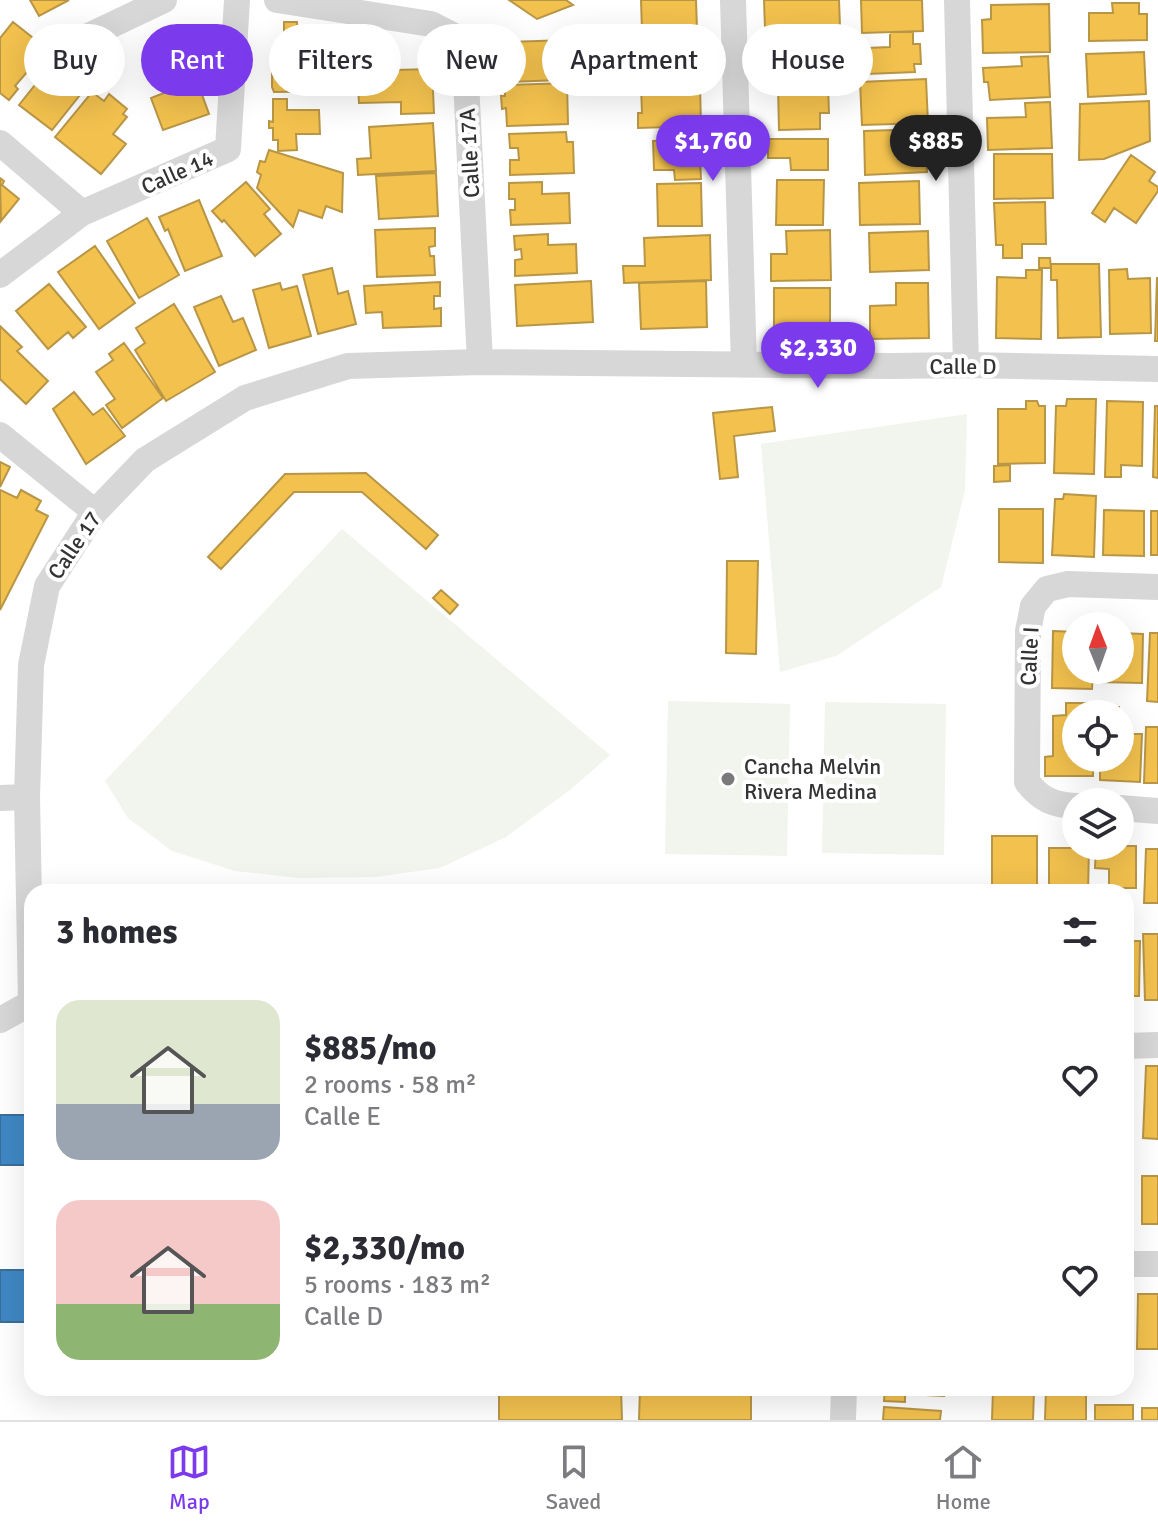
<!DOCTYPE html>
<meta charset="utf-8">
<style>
:root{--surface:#fff;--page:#f2f2f3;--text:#2b2b33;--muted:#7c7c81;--line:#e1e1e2;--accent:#7c3aed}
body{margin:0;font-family:Signika,sans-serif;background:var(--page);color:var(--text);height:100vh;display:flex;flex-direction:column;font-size:30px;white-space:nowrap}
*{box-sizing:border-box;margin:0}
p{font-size:26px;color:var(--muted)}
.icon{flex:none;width:44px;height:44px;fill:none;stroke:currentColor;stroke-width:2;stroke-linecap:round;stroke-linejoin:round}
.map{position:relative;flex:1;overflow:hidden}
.side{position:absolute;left:24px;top:884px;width:1110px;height:512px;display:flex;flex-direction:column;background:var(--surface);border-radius:24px;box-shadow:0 8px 32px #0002}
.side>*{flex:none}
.guide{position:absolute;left:24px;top:24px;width:1110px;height:72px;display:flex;gap:16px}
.needle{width:52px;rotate:359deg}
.buttons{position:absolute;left:1062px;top:612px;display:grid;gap:16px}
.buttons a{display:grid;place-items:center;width:72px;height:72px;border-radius:50%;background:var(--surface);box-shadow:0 8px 32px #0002;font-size:40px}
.price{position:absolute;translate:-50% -68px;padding:0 18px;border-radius:28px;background:var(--accent);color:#fff;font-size:26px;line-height:52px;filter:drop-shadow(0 2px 4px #0008)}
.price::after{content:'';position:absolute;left:50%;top:48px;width:24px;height:18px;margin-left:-12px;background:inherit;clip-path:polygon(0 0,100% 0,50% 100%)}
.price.active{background:#222;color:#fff}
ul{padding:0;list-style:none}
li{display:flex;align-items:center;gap:24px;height:200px;padding:0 32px}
li span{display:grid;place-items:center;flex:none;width:224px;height:160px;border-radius:24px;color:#555}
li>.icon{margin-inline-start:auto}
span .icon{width:96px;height:96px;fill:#fffc;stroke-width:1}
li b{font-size:34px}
h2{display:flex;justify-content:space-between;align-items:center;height:96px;padding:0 32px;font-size:34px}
.pill{padding:0 28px;border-radius:36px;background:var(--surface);box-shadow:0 8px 32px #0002;font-size:28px;line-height:72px}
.pill.active{background:var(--accent);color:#fff}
.tabs{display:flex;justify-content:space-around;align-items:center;height:112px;border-top:2px solid var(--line);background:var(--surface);font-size:22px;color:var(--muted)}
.tabs a{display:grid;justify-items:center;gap:4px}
.tabs .active{color:var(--accent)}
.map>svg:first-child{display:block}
.green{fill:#f1f5ed}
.homes{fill:#f2c14e;stroke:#b99646;stroke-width:2}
.schools{fill:#3f88c5;stroke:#3b6e99;stroke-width:2}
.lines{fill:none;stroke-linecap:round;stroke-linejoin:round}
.street{stroke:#d7d7d7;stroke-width:26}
.poi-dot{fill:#7a7a7a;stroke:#fff;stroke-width:3}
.labels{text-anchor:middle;stroke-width:8;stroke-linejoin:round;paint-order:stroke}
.street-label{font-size:22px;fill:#333;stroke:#fff}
.poi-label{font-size:22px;fill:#333;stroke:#fff;text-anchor:start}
</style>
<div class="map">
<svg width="1158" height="1420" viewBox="0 0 1158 1420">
<rect width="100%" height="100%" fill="#fff"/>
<path class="green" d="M 967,414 L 965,490 L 941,587 L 836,656 L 780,672 L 761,444 Z
M 342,529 L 610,755 L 571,789 L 506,837 L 440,868 L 375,877 L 299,878 L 235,871 L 172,851 L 128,818 L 105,781 Z
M 668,701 L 790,704 L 787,856 L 665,854 Z
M 825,702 L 946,704 L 944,855 L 822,853 Z"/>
<path class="homes" d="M 30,0 L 69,0 L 39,16 Z
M 509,0 L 566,0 L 573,5 L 537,19 Z
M 641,0 L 696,0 L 697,30 L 642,31 Z
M 764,0 L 839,0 L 840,27 L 765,28 Z
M 861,0 L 922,0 L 923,31 L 862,33 Z
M 1112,3 L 1139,3 L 1139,14 L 1147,14 L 1147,40 L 1089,41 L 1089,13 L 1113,13 Z
M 1049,4 L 1050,52 L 983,53 L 982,20 L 991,19 L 991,5 Z
M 13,22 L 47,49 L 15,86 L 18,89 L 9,100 L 0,93 L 0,38 Z
M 284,22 L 297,22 L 298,45 L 343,44 L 344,91 L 274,92 L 272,87 L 272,51 L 277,51 L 277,40 L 284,40 Z
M 890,32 L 913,32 L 913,44 L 920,44 L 921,64 L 914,64 L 915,72 L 867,74 L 866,48 L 890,47 Z
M 820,35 L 822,78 L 767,79 L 766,37 Z
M 701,37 L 703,77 L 639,79 L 638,39 Z
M 567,40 L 568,66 L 588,66 L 588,79 L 507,82 L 506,68 L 513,68 L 513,57 L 507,57 L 506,42 Z
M 1144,52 L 1146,94 L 1088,97 L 1086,54 Z
M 188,56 L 209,114 L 163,130 L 151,98 L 164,93 L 154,68 Z
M 1048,56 L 1050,97 L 990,100 L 988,82 L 984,82 L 983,68 L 1022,66 L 1021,57 Z
M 64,66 L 88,85 L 52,130 L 19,105 L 39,80 L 48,87 Z
M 432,69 L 434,113 L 401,114 L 401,102 L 359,103 L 357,71 Z
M 926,79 L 928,123 L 862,125 L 860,82 Z
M 567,83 L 568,124 L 507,126 L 506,108 L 502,109 L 501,96 L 505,96 L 505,85 Z
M 700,85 L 701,126 L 638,128 L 638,113 L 642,113 L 641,87 Z
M 828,85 L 829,113 L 820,113 L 820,129 L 779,130 L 778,86 Z
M 92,92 L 104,101 L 109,94 L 127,109 L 123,114 L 127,117 L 113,134 L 126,144 L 101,174 L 55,137 Z
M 273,99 L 287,99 L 287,110 L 319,110 L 320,134 L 296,134 L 297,150 L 278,151 L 278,140 L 273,140 L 273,128 L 269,128 L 269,121 L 273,122 Z
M 1149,101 L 1150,141 L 1104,159 L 1079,160 L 1080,104 Z
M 1050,102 L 1052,148 L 988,150 L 987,118 L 1026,117 L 1025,103 Z
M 433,123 L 436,171 L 358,175 L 357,159 L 371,158 L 369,127 Z
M 925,129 L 927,172 L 865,175 L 864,131 Z
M 566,132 L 567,142 L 573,142 L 574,173 L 510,175 L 510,160 L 519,160 L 518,148 L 510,148 L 509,134 Z
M 699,139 L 701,179 L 675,180 L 674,170 L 654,170 L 653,141 Z
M 768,139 L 828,139 L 828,170 L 791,170 L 790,158 L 768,158 Z
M 269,150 L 343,173 L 342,212 L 326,206 L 322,218 L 299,210 L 293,227 L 257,188 L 261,175 L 257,172 L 260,161 L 265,162 Z
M 994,154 L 1052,154 L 1053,198 L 994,199 Z
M 1131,155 L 1155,172 L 1149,181 L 1158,187 L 1158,191 L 1136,223 L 1114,208 L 1105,222 L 1092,213 Z
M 436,173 L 438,216 L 379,219 L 376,176 Z
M 0,178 L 4,181 L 2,185 L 19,199 L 1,221 Z
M 777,180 L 824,180 L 823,225 L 776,225 Z
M 919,181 L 920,224 L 860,225 L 859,183 Z
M 246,182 L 270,209 L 264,214 L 281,234 L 255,256 L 224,220 L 222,222 L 212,211 Z
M 542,182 L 542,194 L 569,193 L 570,223 L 511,225 L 510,210 L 515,210 L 515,199 L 509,199 L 509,183 Z
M 701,183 L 702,226 L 658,226 L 657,184 Z
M 199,200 L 222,256 L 185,271 L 168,229 L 165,231 L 159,217 Z
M 1045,202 L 1046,244 L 1022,244 L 1022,258 L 1003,258 L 1003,245 L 996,245 L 994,203 Z
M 147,218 L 179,275 L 139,298 L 107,241 Z
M 435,228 L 435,246 L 429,247 L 430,256 L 434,256 L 435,275 L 377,277 L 375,230 Z
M 830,230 L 831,280 L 771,281 L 771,254 L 787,254 L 786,231 Z
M 928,231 L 929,270 L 870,272 L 869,233 Z
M 548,234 L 548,245 L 576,244 L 577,273 L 515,276 L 515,260 L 522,259 L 521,249 L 515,250 L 514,236 Z
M 710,235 L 711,280 L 624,283 L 623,266 L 645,266 L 644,238 Z
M 95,246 L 135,303 L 99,329 L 58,272 Z
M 1039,258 L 1050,258 L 1051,268 L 1039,268 Z
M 1051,264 L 1099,264 L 1101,337 L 1058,338 L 1057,280 L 1051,280 Z
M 332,268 L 338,294 L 348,291 L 356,324 L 318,334 L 303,275 Z
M 1127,269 L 1128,279 L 1150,278 L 1151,333 L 1110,334 L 1109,270 Z
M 1026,270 L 1042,270 L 1041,339 L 996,338 L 997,277 L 1026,278 Z
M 1157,278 L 1158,278 L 1158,341 L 1155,341 Z
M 591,281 L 593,322 L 517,326 L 515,285 Z
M 706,281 L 707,327 L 641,329 L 639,283 Z
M 440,282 L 440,296 L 434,296 L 434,309 L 441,308 L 441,326 L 383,328 L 382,312 L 366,313 L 364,286 Z
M 280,283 L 282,290 L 297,286 L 311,336 L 269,348 L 253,290 Z
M 896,283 L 928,283 L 929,338 L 870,339 L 870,306 L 896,305 Z
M 49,284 L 86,327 L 73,338 L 68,332 L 48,349 L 16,311 Z
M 774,288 L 830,288 L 830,335 L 774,334 Z
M 221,296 L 233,322 L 243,318 L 256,350 L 219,366 L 194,307 Z
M 174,304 L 215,372 L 166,401 L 135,350 L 145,343 L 136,328 Z
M 0,326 L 22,347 L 17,351 L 48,381 L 26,404 L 0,379 Z
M 124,343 L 163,398 L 122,428 L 106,405 L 115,399 L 96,372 L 113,360 L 109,354 Z
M 74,392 L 93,415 L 103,408 L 125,436 L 86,464 L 53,409 Z
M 1067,399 L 1096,399 L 1094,474 L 1054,473 L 1056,406 L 1066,406 Z
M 1026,401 L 1037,401 L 1039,406 L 1045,406 L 1045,463 L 998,464 L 998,409 L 1026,409 Z
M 1107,401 L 1143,402 L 1142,466 L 1121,465 L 1121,477 L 1105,477 Z
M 1155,406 L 1158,406 L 1158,478 L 1153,477 Z
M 772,407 L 775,431 L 734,436 L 738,477 L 720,479 L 713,413 Z
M 0,462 L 10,467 L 0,487 Z
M 1010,465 L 1010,481 L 994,482 L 994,466 Z
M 366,473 L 438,535 L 426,549 L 362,492 L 294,492 L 221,569 L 208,557 L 285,474 Z
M 0,490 L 17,498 L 21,490 L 41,501 L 36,510 L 48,516 L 0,610 Z
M 1064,494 L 1096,496 L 1094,557 L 1052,555 L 1055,499 L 1063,499 Z
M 999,509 L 1043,509 L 1043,563 L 999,562 Z
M 1104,510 L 1144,511 L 1144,556 L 1103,555 Z
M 1151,511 L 1158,511 L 1158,555 L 1151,555 Z
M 727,561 L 758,561 L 756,654 L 726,653 Z
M 441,590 L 458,605 L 450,614 L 433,598 Z
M 1053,631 L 1076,632 L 1076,670 L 1093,670 L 1092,689 L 1052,688 Z
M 1120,633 L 1143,634 L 1142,683 L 1099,682 L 1099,670 L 1120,670 Z
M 1150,633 L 1158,633 L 1158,702 L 1147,701 Z
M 1066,703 L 1093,703 L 1093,714 L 1076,714 L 1076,758 L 1093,758 L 1093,776 L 1045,776 L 1045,757 L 1053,756 L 1053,716 L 1066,715 Z
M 1102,707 L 1119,707 L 1119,714 L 1102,714 Z
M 1146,727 L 1158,727 L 1158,783 L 1144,783 Z
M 1120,734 L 1142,734 L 1140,782 L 1100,780 L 1100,758 L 1120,758 Z
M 992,836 L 1037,836 L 1037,892 L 992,892 Z
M 1096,846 L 1136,846 L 1136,888 L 1109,888 L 1109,869 L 1095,868 Z
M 1049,848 L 1089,848 L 1088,892 L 1049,892 Z
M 1146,849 L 1158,849 L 1158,903 L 1144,903 Z
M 1143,934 L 1158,934 L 1158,1000 L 1145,1000 Z
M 1126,941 L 1140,941 L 1139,996 L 1126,996 Z
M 1146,1066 L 1158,1066 L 1158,1139 L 1143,1138 Z
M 1126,1071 L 1133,1072 L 1133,1113 L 1126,1113 Z
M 1126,1162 L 1133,1162 L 1133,1224 L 1126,1224 Z
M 1142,1176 L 1158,1176 L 1158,1224 L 1142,1224 Z
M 1138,1294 L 1158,1294 L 1158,1349 L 1137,1349 Z
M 1126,1295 L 1131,1295 L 1133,1338 L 1126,1338 Z
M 499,1388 L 621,1388 L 622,1420 L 499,1420 Z
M 640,1388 L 679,1388 L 679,1392 L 751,1393 L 751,1420 L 639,1420 Z
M 885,1388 L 945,1388 L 944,1396 L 905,1394 L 905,1402 L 884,1401 Z
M 1046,1388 L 1086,1388 L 1086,1420 L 1045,1420 Z
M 993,1390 L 1034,1391 L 1033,1420 L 992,1420 Z
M 1095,1405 L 1133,1405 L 1133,1420 L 1095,1420 Z
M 884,1407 L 941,1411 L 940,1420 L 883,1420 Z
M 1142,1408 L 1158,1408 L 1158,1420 L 1142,1420 Z"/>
<path class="schools" d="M 0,1115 L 32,1115 L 32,1165 L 0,1165 Z
M 0,1270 L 32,1270 L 32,1322 L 0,1322 Z"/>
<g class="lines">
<path class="street" d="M 277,0 L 431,24 L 464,41 L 480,362
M 733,0 L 744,365
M 957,0 L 966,365
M 78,41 L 164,0
M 0,143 L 82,213
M 0,275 L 82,213 L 228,149 L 237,0
M 0,435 L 95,512
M 0,798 L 27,797
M 1076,806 C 1054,805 1041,800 1027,782 L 1028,631 L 1033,606 L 1047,589 L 1068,584 L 1158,587
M 1120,808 L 1158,811
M 0,1020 L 31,1003 L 27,797 L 31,665 L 47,586 L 95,512 L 145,460 L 245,398 L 348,366 L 480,362 L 891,366 L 966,365 L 1158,369
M 1126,1046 L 1158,1045
M 1126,1264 L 1158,1264
M 843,1420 L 844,1388"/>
</g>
<circle class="poi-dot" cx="728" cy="779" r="8"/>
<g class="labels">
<g class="street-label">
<text transform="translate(469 153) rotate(-93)" y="8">Calle 17A</text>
<text transform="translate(177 172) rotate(-24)" y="8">Calle 14</text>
<text x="963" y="374">Calle D</text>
<text transform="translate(74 545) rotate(-56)" y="8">Calle 17</text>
<text transform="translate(1029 656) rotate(-87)" y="8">Calle I</text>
</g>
<g class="poi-label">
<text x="744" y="774">Cancha Melvin<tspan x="744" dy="25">Rivera Medina</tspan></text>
</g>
</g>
</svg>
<div class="buttons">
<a><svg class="needle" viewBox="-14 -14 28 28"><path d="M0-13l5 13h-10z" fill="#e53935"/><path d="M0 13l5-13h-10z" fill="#7c7c81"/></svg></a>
<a><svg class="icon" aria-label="locate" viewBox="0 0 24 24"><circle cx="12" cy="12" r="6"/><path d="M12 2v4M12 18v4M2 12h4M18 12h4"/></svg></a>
<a><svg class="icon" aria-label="layers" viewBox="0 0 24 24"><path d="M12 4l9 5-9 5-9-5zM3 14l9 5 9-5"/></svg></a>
</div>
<b class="price" style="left:713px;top:183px">$1,760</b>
<b class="price active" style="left:936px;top:183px">$885</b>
<b class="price" style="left:818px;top:390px">$2,330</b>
<div class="guide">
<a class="pill">Buy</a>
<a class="pill active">Rent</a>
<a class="pill">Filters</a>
<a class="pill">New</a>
<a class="pill">Apartment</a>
<a class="pill">House</a>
</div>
<section class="side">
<h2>3 homes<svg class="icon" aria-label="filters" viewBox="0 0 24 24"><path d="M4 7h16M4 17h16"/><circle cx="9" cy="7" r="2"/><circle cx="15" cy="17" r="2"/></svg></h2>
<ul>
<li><span style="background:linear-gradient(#dfe7d0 65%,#9aa5b1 0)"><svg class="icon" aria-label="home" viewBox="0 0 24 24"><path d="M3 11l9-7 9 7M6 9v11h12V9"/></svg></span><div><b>$885/mo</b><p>2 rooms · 58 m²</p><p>Calle E</p></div><svg class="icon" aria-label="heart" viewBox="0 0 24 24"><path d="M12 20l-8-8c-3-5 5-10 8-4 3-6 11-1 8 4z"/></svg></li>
<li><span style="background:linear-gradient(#f6c9c9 65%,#8fb573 0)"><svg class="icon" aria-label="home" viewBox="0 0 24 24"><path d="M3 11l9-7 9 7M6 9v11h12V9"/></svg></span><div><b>$2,330/mo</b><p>5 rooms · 183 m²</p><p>Calle D</p></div><svg class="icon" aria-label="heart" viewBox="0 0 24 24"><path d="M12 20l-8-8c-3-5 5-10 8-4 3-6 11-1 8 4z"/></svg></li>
</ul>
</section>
</div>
<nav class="tabs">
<a class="active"><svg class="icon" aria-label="map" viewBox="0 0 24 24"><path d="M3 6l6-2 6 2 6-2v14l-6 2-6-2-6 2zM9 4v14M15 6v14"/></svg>Map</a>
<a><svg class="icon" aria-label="saved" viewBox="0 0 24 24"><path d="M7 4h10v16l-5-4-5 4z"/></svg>Saved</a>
<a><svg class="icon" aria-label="home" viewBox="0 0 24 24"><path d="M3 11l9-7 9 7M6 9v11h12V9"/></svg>Home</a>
</nav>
